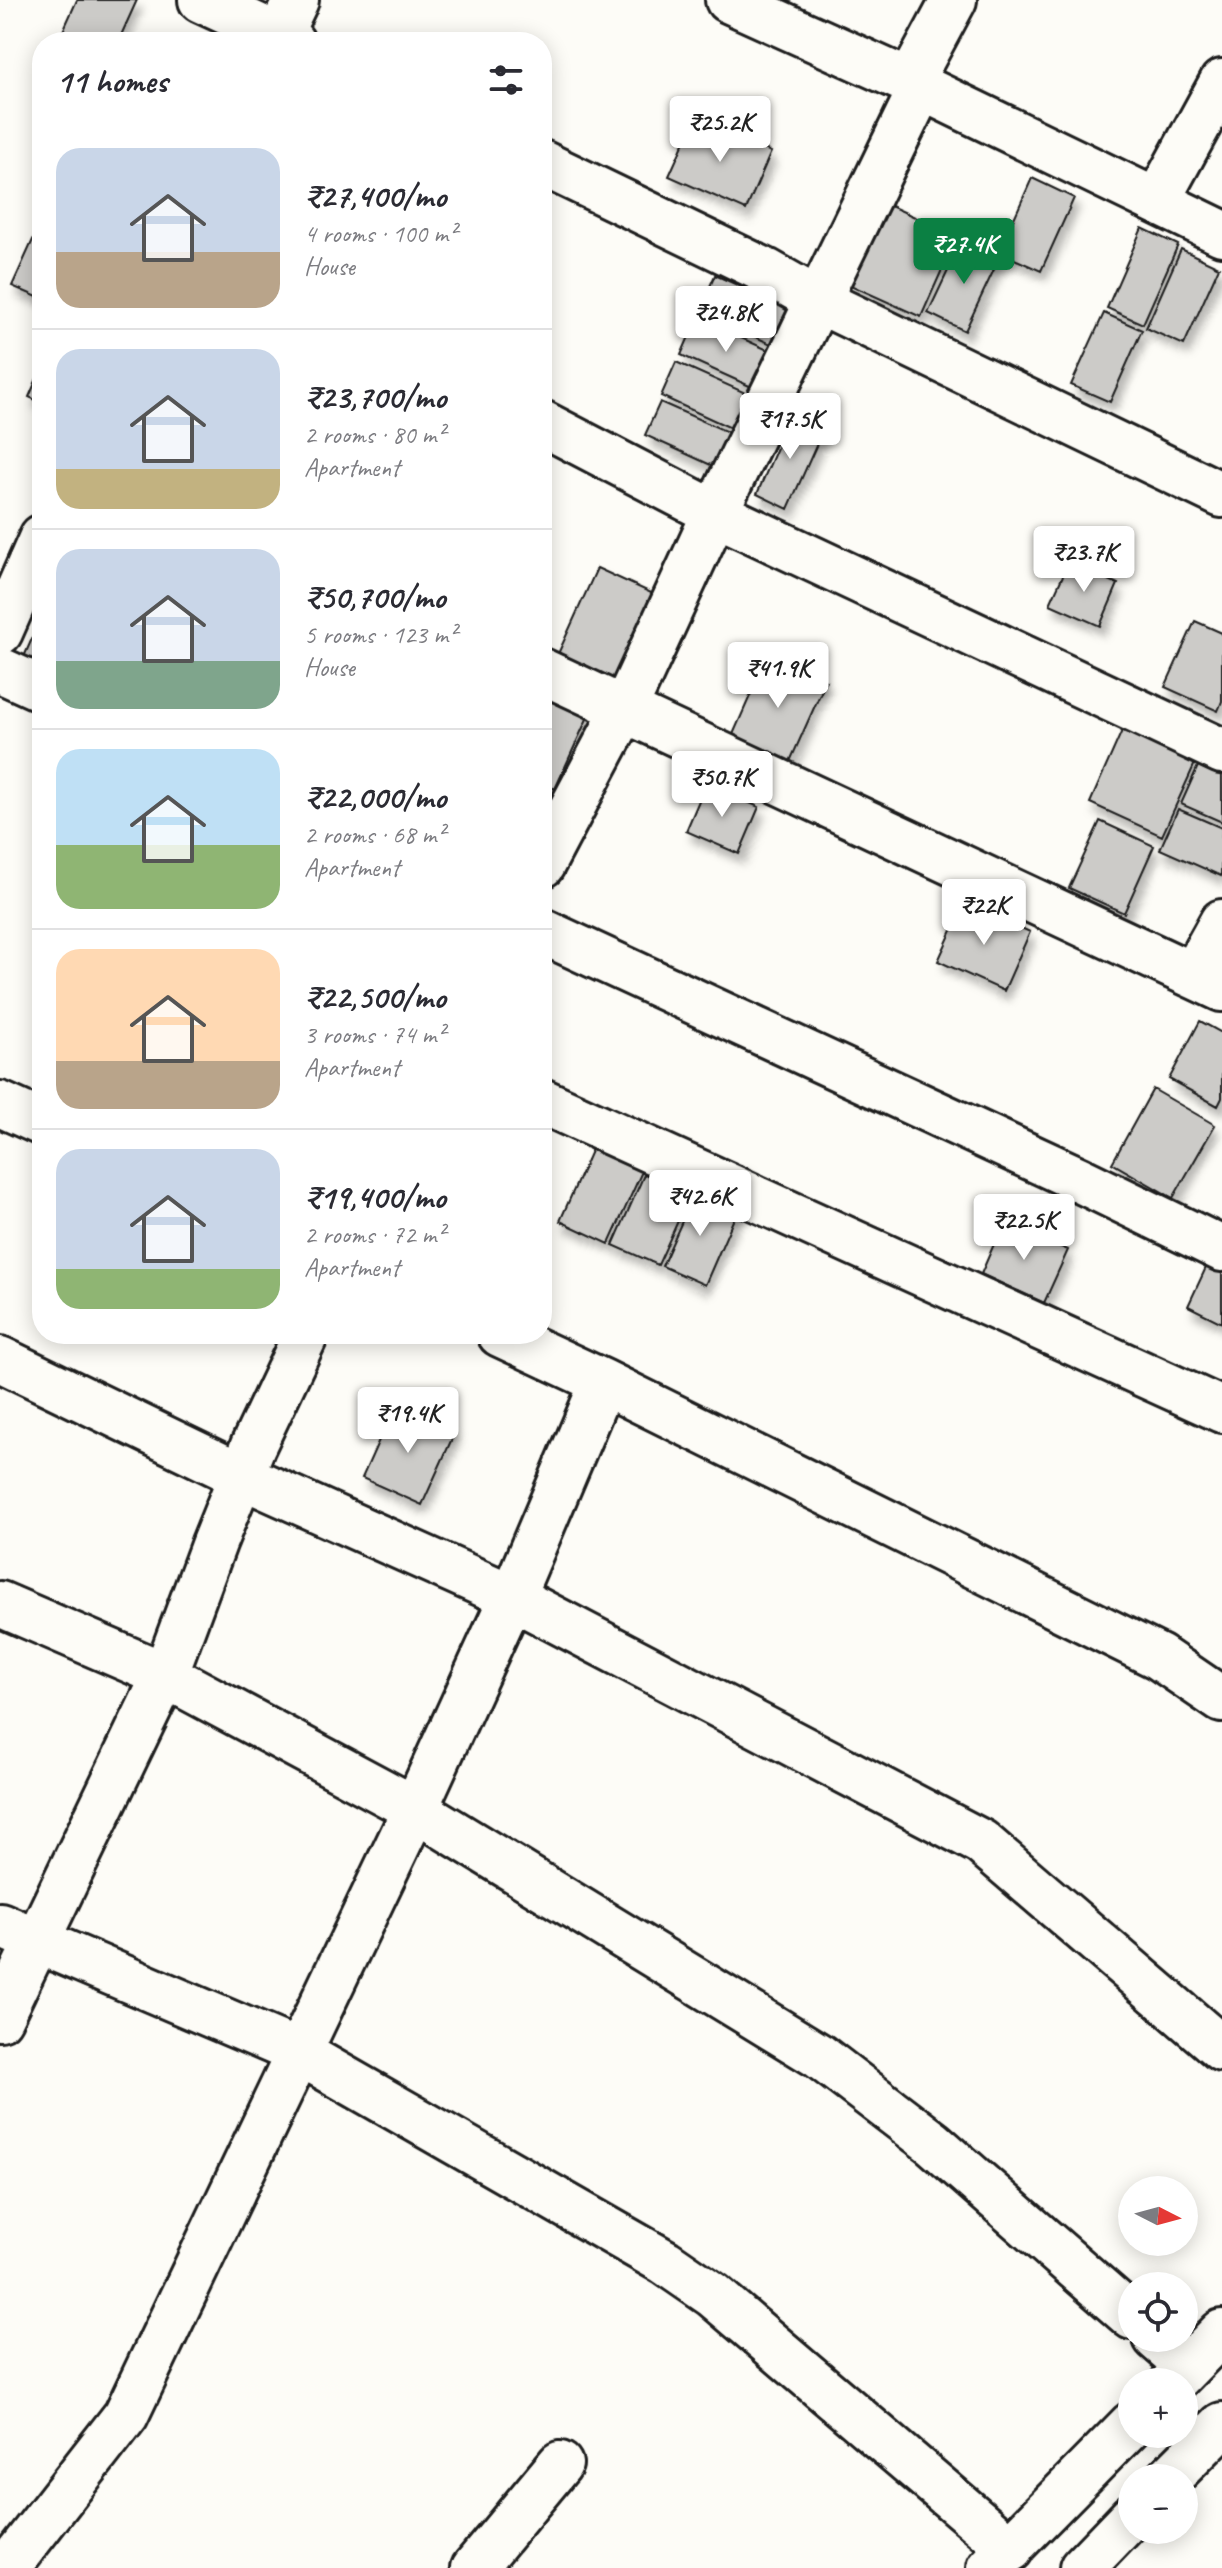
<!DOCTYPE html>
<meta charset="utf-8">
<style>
:root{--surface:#fff;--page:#f2f2f3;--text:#2b2b33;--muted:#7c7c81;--line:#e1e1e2;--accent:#0b8043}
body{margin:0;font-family:Caveat,sans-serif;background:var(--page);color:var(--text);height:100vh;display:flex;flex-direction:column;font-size:30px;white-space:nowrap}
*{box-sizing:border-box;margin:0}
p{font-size:26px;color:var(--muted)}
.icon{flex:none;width:44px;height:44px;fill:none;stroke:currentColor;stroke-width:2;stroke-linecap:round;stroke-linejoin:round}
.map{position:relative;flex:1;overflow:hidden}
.sheet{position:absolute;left:32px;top:32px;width:520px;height:1312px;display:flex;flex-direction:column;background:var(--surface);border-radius:32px;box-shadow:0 4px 20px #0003}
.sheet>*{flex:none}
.needle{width:52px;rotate:96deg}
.buttons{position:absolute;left:1118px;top:2176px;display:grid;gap:16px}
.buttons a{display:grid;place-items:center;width:80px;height:80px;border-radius:50%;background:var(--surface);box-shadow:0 4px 20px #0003;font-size:40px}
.price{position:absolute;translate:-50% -68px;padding:0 18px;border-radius:8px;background:#fff;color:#222;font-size:26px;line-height:52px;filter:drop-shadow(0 2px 4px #0008)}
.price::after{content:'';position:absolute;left:50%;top:48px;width:24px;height:18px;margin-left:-12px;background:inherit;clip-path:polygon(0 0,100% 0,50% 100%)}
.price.active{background:var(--accent);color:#fff}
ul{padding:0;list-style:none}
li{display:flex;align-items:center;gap:24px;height:200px;padding:0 24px}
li+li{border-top:2px solid var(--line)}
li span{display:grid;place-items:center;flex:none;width:224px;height:160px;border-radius:24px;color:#555}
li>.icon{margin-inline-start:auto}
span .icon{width:96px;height:96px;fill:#fffc;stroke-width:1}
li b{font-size:34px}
h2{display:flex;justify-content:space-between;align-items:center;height:96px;padding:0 24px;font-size:34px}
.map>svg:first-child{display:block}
.building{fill:#cccbc8;stroke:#1c1c1c;stroke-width:2;filter:url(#shadow)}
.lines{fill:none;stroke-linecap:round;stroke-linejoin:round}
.street-casing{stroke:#1c1c1c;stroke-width:50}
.secondary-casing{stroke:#1c1c1c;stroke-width:50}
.street{stroke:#fdfcf7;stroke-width:44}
.secondary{stroke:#fdfcf7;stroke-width:44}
</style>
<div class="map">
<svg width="1222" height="2568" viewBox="0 0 1222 2568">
<defs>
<filter id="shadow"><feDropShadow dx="5" dy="9" stdDeviation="4" flood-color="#0004"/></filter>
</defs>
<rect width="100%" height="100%" fill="#fdfcf7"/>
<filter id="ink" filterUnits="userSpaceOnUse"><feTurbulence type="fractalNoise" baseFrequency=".0125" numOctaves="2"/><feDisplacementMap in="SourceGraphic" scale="16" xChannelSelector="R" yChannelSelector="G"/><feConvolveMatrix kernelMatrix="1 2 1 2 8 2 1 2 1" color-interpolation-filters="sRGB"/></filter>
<g filter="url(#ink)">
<path class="building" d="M 77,0 L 137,0 L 118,42 L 58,42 Z
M 695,118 L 771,152 L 746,210 L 669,176 Z
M 1032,178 L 1074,198 L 1041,271 L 999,252 Z
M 884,203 L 957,236 L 921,317 L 848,284 Z
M 42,220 L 42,299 L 12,286 Z
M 1142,228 L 1178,245 L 1143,324 L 1107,308 Z
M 962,241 L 999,259 L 965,331 L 928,313 Z
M 1181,249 L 1219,267 L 1184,345 L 1146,328 Z
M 715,275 L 788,308 L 780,326 L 790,331 L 782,349 L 699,311 Z
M 1104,313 L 1142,330 L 1110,402 L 1071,385 Z
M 697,318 L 768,350 L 761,369 L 765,393 L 681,355 Z
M 676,362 L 750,395 L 744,434 L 661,396 Z
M 42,367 L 42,403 L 29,397 Z
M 660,402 L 730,433 L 724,471 L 645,435 Z
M 792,413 L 824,428 L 788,509 L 757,494 Z
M 1069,562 L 1118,584 L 1100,626 L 1050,604 Z
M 597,568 L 671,602 L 632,690 L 557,656 Z
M 42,616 L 42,668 L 23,659 Z
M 1195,621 L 1222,633 L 1222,701 L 1218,711 L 1165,687 Z
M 768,655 L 826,681 L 788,766 L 731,739 Z
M 542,688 L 591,710 L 555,789 L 542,783 Z
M 1124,726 L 1197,759 L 1162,836 L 1090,803 Z
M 1198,766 L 1222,776 L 1222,822 L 1181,804 Z
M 706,784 L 759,807 L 739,854 L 686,831 Z
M 1178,809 L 1222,828 L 1221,876 L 1160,849 Z
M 1100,821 L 1154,846 L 1124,913 L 1069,888 Z
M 965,902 L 1030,932 L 1004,991 L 938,961 Z
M 1200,1021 L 1222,1033 L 1222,1098 L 1218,1106 L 1169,1079 Z
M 1153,1089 L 1215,1125 L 1173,1198 L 1112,1163 Z
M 594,1144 L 644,1167 L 609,1244 L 560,1221 Z
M 647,1168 L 693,1188 L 658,1265 L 613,1245 Z
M 696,1190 L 738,1209 L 705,1285 L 662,1266 Z
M 1004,1221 L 1068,1250 L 1044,1303 L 981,1274 Z
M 1209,1261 L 1222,1267 L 1222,1323 L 1188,1306 Z
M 395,1404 L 455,1432 L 422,1505 L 362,1478 Z"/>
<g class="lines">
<g class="street-casing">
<path id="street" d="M 201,0 L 292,42
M 728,0 L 910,82 L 1222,233
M 276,42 L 296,0
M 910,82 L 954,0
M 542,163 L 766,271 L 819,301 L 1222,495
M 1157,201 L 1222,82
M 542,423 L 715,513 L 1222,751
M 0,632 L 42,537
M 0,670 L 42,689
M 542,671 L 1222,989
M 542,865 L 624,710 L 715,513 L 921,88
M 542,931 L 1078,1179 L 1222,1249
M 1193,974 L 1222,922
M 542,1101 L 1222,1410
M 0,1104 L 42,1123
M 500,1334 L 603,1382 L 1159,1657 L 1222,1700
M 0,1359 L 242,1476 L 512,1597 L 981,1842 L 1222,2049
M 0,1604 L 165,1675 L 415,1809 L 819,2056 L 933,2143 L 1132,2317
M 0,1925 L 298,2052 L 665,2262 L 713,2295 L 1011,2549
M 0,2018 L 165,1675 L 214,1543 L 253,1446 L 306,1334
M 1156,2338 L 1188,2366
M 7,2568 L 126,2415 L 415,1809 L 512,1597 L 603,1382
M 474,2568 L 560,2464"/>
</g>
<g class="secondary-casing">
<path id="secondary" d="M 1173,2382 L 1222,2332
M 1169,2478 L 1222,2425
M 990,2568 L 1132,2424
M 1082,2568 L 1132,2516"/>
</g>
<use href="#street" class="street"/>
<use href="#secondary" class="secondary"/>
</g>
</g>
</svg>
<div class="buttons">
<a><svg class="needle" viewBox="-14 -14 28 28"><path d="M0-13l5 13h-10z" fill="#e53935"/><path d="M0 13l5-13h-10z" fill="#7c7c81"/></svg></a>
<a><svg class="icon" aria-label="locate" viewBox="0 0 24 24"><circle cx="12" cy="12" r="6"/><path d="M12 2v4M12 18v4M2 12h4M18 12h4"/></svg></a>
<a>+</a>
<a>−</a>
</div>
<b class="price" style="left:720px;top:164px">₹25.2K</b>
<b class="price active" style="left:964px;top:286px">₹27.4K</b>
<b class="price" style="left:726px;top:354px">₹24.8K</b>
<b class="price" style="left:790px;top:461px">₹17.5K</b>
<b class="price" style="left:1084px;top:594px">₹23.7K</b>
<b class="price" style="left:778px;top:710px">₹41.9K</b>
<b class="price" style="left:722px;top:819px">₹50.7K</b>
<b class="price" style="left:984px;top:947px">₹22K</b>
<b class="price" style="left:700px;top:1238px">₹42.6K</b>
<b class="price" style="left:1024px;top:1262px">₹22.5K</b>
<b class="price" style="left:408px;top:1455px">₹19.4K</b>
<section class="sheet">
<h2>11 homes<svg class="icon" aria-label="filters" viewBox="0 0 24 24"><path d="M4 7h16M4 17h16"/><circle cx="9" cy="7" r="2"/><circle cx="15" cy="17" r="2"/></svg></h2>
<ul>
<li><span style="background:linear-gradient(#c9d6e8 65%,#b9a48a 0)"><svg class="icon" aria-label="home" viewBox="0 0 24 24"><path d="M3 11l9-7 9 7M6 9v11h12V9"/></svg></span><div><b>₹27,400/mo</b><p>4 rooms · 100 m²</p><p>House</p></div></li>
<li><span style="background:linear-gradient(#c9d6e8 75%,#c2b280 0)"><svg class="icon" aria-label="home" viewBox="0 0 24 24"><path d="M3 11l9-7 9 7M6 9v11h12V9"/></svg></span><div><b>₹23,700/mo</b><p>2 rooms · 80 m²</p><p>Apartment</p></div></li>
<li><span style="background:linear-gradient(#c9d6e8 70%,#7fa58c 0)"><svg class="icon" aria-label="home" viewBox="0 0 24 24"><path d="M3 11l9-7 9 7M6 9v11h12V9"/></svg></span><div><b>₹50,700/mo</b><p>5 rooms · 123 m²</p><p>House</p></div></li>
<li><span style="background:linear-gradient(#bfe0f5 60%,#8fb573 0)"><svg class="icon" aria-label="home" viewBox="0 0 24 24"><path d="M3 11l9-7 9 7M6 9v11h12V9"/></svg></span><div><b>₹22,000/mo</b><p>2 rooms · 68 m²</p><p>Apartment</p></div></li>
<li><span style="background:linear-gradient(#ffd9b3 70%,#b9a48a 0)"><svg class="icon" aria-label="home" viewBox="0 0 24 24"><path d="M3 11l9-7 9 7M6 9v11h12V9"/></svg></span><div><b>₹22,500/mo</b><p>3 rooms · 74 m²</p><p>Apartment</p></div></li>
<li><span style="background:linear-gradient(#c9d6e8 75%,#8fb573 0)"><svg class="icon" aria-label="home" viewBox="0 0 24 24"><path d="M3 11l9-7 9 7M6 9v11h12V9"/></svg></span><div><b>₹19,400/mo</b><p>2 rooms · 72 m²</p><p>Apartment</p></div></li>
</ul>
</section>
</div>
